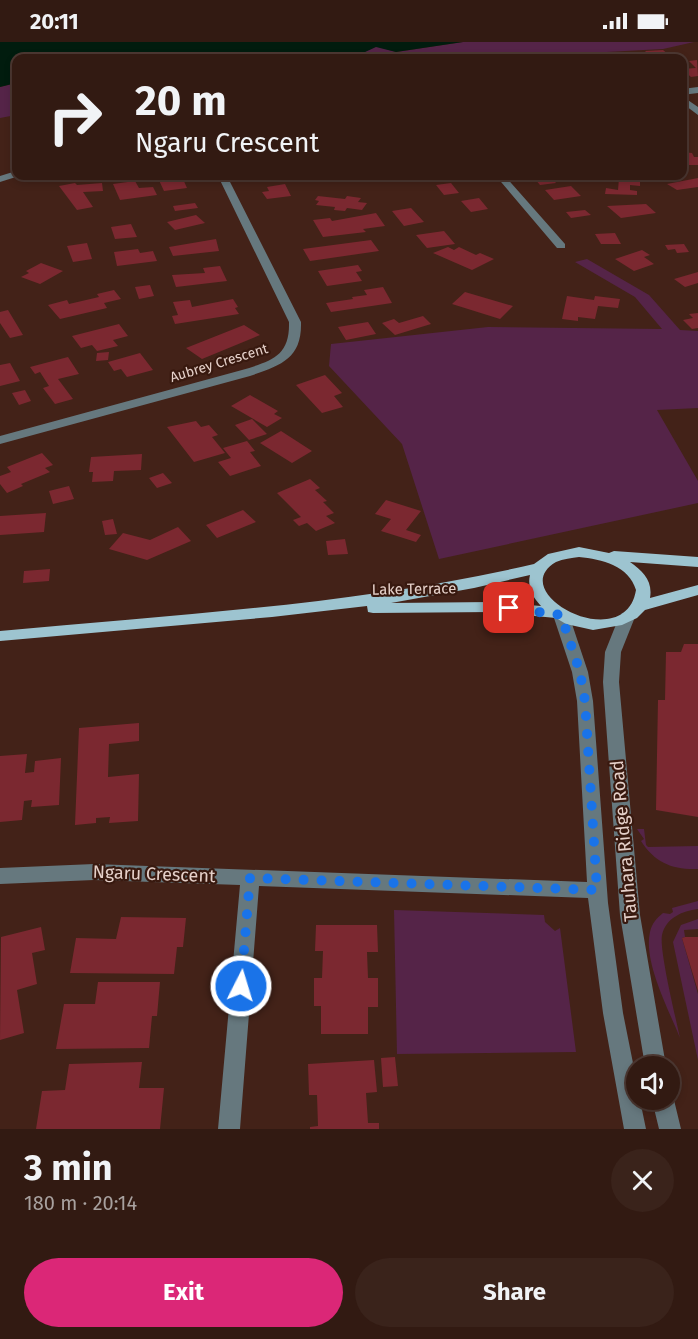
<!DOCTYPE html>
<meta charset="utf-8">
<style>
body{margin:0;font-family:"Fira Sans",sans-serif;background:#3a231b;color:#f1f3f6;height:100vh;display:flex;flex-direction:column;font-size:22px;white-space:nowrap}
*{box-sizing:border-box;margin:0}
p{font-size:20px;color:#a8a19f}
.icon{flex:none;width:33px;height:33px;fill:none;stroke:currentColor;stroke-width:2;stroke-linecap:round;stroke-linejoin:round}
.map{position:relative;height:1087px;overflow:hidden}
.side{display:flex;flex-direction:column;background:#321a12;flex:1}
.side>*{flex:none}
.hud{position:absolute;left:12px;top:12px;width:675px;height:126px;border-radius:12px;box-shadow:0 3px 9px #0003,0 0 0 2px #4d3832;background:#321a12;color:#f1f3f6;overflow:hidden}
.buttons{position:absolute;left:626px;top:1014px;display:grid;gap:12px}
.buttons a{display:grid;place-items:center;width:54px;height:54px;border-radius:50%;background:#321a12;box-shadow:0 3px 9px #0003,0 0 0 2px #4d3832;font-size:30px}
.pin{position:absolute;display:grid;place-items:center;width:51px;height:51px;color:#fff;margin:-26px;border-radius:12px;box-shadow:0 3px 9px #0006}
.me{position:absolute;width:66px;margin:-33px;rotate:5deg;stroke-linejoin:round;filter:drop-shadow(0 0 4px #0008)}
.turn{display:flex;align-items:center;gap:21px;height:126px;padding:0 24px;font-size:27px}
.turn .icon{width:78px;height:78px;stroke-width:2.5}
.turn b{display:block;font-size:42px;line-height:51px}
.round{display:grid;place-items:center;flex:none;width:63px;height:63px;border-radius:32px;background:#3a231b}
.head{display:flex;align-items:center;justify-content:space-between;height:102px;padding:0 24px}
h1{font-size:36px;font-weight:700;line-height:45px}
.action{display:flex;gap:12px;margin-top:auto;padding:12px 24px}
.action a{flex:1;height:69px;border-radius:36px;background:#db2777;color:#fff;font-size:24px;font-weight:700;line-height:69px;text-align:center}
.action a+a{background:#3a231b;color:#f1f3f6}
.status{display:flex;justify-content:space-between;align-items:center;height:42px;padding:0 30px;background:#321a12;direction:ltr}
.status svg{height:16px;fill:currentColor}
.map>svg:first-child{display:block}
.green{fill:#552448}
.water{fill:#011c0e}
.building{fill:#7b2830}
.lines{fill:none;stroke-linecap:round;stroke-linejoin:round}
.minor{fill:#66787e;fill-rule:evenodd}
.major{fill:#9dc4d0;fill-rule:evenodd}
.route{stroke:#1a73e8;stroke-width:10;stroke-dasharray:0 18}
.labels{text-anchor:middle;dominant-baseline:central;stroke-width:4.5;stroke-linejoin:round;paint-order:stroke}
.far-street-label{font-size:14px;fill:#e5d0c9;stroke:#38190f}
.street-label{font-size:15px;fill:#e5d0c9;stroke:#38190f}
.near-street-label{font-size:18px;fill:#e5d0c9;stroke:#38190f}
</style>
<div class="status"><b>20:11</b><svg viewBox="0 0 49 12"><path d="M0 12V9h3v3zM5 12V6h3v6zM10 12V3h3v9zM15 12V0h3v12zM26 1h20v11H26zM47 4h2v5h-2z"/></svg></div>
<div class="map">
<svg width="698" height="1087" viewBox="0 0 698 1087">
<rect width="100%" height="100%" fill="#432218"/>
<!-- green -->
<path class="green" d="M463,0H694L663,7L496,16H352L376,4L396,10Z
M16,41V73L0,76V45Z
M587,217L649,253L680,288L698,289V366L657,368L698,439V461L439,517L402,402L329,324L331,302L488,285L662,287L635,255L575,220Z
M637,787H644L646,803L648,805L698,804V827C673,828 655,821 641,799L644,797Z
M698,859V867C682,869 666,876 662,893C659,908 676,977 680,996C669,968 643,920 650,890C652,881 657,876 663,871L670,872L673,870L672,866Z
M394,868L544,873L545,880L555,889L560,886L576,1010L397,1012Z
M698,877V887L684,888L685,895L682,896L698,952V1018L673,900L681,883Z"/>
<!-- water -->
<path class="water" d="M0,0H463L396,10L376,5L352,16H16V41L0,45Z"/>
<!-- building -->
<path class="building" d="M663,8L669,13L651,15L645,9Z
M697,18L698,34L691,35L682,27L696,26L689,19Z
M682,110L692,111L694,115H698V123H682Z
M157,134H186L188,137H183L187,146L164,149Z
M550,134L556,141L540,143L534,136Z
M619,136L640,138V144L630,143V148L637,149V153L605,152L606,146L618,148Z
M698,136V145L677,148L667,142Z
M135,139L139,146L153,145L157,153L120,158L113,142Z
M75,141L77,143L102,141L103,149L83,150L93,165L77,168L59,144Z
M451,141L459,151L444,153L436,143Z
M285,142L291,154L267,157L262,150L269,149L267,145Z
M571,144L581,154L554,158L545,148Z
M318,154L345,157L347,154L361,156L358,160L367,161L362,168L347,166L345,169L334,168L335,165L316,163L319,159L315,158Z
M479,156L488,167L471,170L461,159Z
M195,161L198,166L175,169L173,164Z
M646,162L656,171L621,176L607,164Z
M411,166L424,180L404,184L392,169Z
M585,168L591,173L571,176L566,170Z
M376,171L385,184L363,187L366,190L323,195L313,178L330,176L332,179Z
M196,173L205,181L175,188L167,180Z
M131,182L137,195L115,197L111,185Z
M444,189L455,202L427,206L416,193Z
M615,191L621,202H601L595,192Z
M216,197L219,209L173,214L169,205Z
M371,198L379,209L310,219L303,207Z
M87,201L92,217L73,220L67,204Z
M684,202L689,210L677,211L675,207L668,208L665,203Z
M448,205L454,208L459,205L476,213L480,211L494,217L472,228L433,211Z
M138,207L140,211L153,209L157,219L117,224L114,210Z
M642,208L650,213L644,215L654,222L634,229L615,217Z
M41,221L63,229L40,242L21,235L29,231L26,229Z
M358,223L362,229L356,230L362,239L327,244L318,229Z
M220,224L227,239L176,245L172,233L205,231L203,226Z
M698,230V241L685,245L674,237Z
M150,243L154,254L139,257L135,245Z
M383,245L392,261L331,270L326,261L353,257L352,255L367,253L364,248Z
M114,248L121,257L104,261L107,266L60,277L48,263L67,258L69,262L99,255L97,252Z
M465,250L513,264L500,277L452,262Z
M567,254L594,258L595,254L620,257L618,266L598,264L595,277L578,275V279L562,277Z
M233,257L238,265L235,266L239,272L175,282L172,274L178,273L173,260L190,258L192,265Z
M8,268L23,293L10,296L0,281V270Z
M698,271V286L692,287L683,278L693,276L689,272Z
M423,274L431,282L395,293L382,281L394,277L399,281Z
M368,280L376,292L346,298L338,285Z
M119,282L128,294L113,298L118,304L97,309L92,303L81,306L72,294Z
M244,283L260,293L202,317L186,306Z
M109,310L108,318L96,319L97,311Z
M140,311L153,328L127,335L121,327L114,329L108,320Z
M68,315L79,332L58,337L73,357L55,362L43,346L49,344L40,330L35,332L30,325Z
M10,321L20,339L0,344V323Z
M325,333L342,351L334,354L343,365L322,371L296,343Z
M25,348L31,359L19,363L12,351Z
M250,353L278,369L274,372L282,376L267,385L231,364Z
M252,377L267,392L249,398L235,383Z
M196,379L201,385L209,383L218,393L212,395L225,411L194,420L167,385Z
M281,389L312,409L292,421L260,401Z
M247,399L255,409L250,410L261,424L230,434L218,420L231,416L223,406Z
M42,411L53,423L45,426L50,430L21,442L23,444L7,451L0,442V434L11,430L7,425Z
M142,412L141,428L114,429L113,439L92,440L93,430H89L91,415Z
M163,431L172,441L157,446L149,436Z
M310,437L320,446L315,448L327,459L323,460L334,471L326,474L335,481L316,489L307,481L299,484L293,478L301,475L277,451Z
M69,444L74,457L53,462L49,449Z
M386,458L421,469L406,488L421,493L416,500L381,489L391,477L375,472Z
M243,468L256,480L217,496L206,483Z
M46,471L44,490L0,493V474Z
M113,477L117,492L105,493L102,479Z
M178,485L191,499L147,518L109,507L123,491L150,498Z
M345,497L348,512L328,513L326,499Z
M50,527L49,539L23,541L24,529Z
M684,602H698V775L656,768L658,658H665L666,610H681Z
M139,681V699L109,702L108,735L139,732L138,779L109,781L110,775L96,776V781L75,783L79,686Z
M27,712L25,731L34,730L35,719L61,716L59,763L31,765L32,758L24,759L22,778L0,780V714Z
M121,875L186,876L183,905H177L174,932L70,931L76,896L116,897Z
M316,883H377L378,910H367L368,936H378V965H368V992H321V964H314V936H322L323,909H315Z
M41,885L45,908L32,911L37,942L17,948L24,991L0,998L1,895Z
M685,895H698V949L682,896Z
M98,940H160L157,974H152L149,1006L56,1007L64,962H95Z
M395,1015L398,1044L383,1045L381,1016Z
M374,1018L377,1050L366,1051L368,1081H379V1087H310V1085L318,1084L317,1053H309L308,1022Z
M142,1020L139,1046H164L160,1087H36L42,1049L65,1048L69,1022Z"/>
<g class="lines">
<!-- minor -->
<path class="minor" d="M698,45V51L682,53V47Z
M682,54L698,65V73L682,61Z
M16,129V134H19L0,140V134Z
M218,134H227L301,280C302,317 281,323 250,334L0,402V394L242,328C271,319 290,315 289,280Z
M496,134H505L565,202V206H557Z
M561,568L566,569L569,573L588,630L593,659L608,861L623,971L636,1036V1058H640L646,1087H624L603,971L588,856L259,844L240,1087H218L240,843L94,838L0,842V826L94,822L587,840L577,659L572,630L553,573L556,569Z
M627,570L632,571L635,575L621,610L619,640L640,873L666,1024H645L620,873L603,640L605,610L619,575L622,571Z
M669,1050L674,1058L681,1087H659L652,1058H669Z"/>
<!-- major -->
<path class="major" d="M579,505L609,511L614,509L698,515V525L630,520C643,529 653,539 650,556L698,543V553L645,568L637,576L622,583L593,588L566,582L556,576L493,570L373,571L368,570L367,564L272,575L0,599V589C179,572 358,563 534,522L548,512ZM579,515C602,517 629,524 636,548C625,615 503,551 556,520C563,517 572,516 579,515ZM530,533C527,545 533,556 541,564L493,560L391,561L474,546Z"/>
</g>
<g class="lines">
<!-- route -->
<path class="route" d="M241,944L250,836L597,848L585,659L580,630L561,573L509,566"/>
</g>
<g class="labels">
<!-- far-street labels -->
<g class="far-street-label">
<text transform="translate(219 321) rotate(-17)">Aubrey Crescent</text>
</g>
<!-- street labels -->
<g class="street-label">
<text transform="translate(414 547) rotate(-1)">Lake Terrace</text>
</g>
<!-- near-street labels -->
<g class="near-street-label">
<text transform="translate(624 799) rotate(-95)">Tauhara Ridge Road</text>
<text transform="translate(154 832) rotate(2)">Ngaru Crescent</text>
</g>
</g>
</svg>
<div class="buttons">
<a><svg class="icon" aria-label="sound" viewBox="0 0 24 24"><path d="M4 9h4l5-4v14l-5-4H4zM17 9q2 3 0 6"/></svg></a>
</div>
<div class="pin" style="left:509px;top:566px;background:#d93025"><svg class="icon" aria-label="arrive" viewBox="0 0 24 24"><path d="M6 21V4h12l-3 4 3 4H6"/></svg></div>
<svg class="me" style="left:241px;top:944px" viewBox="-20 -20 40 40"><circle r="17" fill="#1a73e8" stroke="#fff" stroke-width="3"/><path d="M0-11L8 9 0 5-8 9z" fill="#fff"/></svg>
<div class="hud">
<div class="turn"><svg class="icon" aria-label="right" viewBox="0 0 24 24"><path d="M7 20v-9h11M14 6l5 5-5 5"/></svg><div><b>20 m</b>Ngaru Crescent</div></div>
</div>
</div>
<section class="side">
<div class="head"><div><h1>3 min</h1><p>180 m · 20:14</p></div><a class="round"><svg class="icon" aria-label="close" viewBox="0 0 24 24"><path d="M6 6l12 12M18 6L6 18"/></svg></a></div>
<div class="action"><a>Exit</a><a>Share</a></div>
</section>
